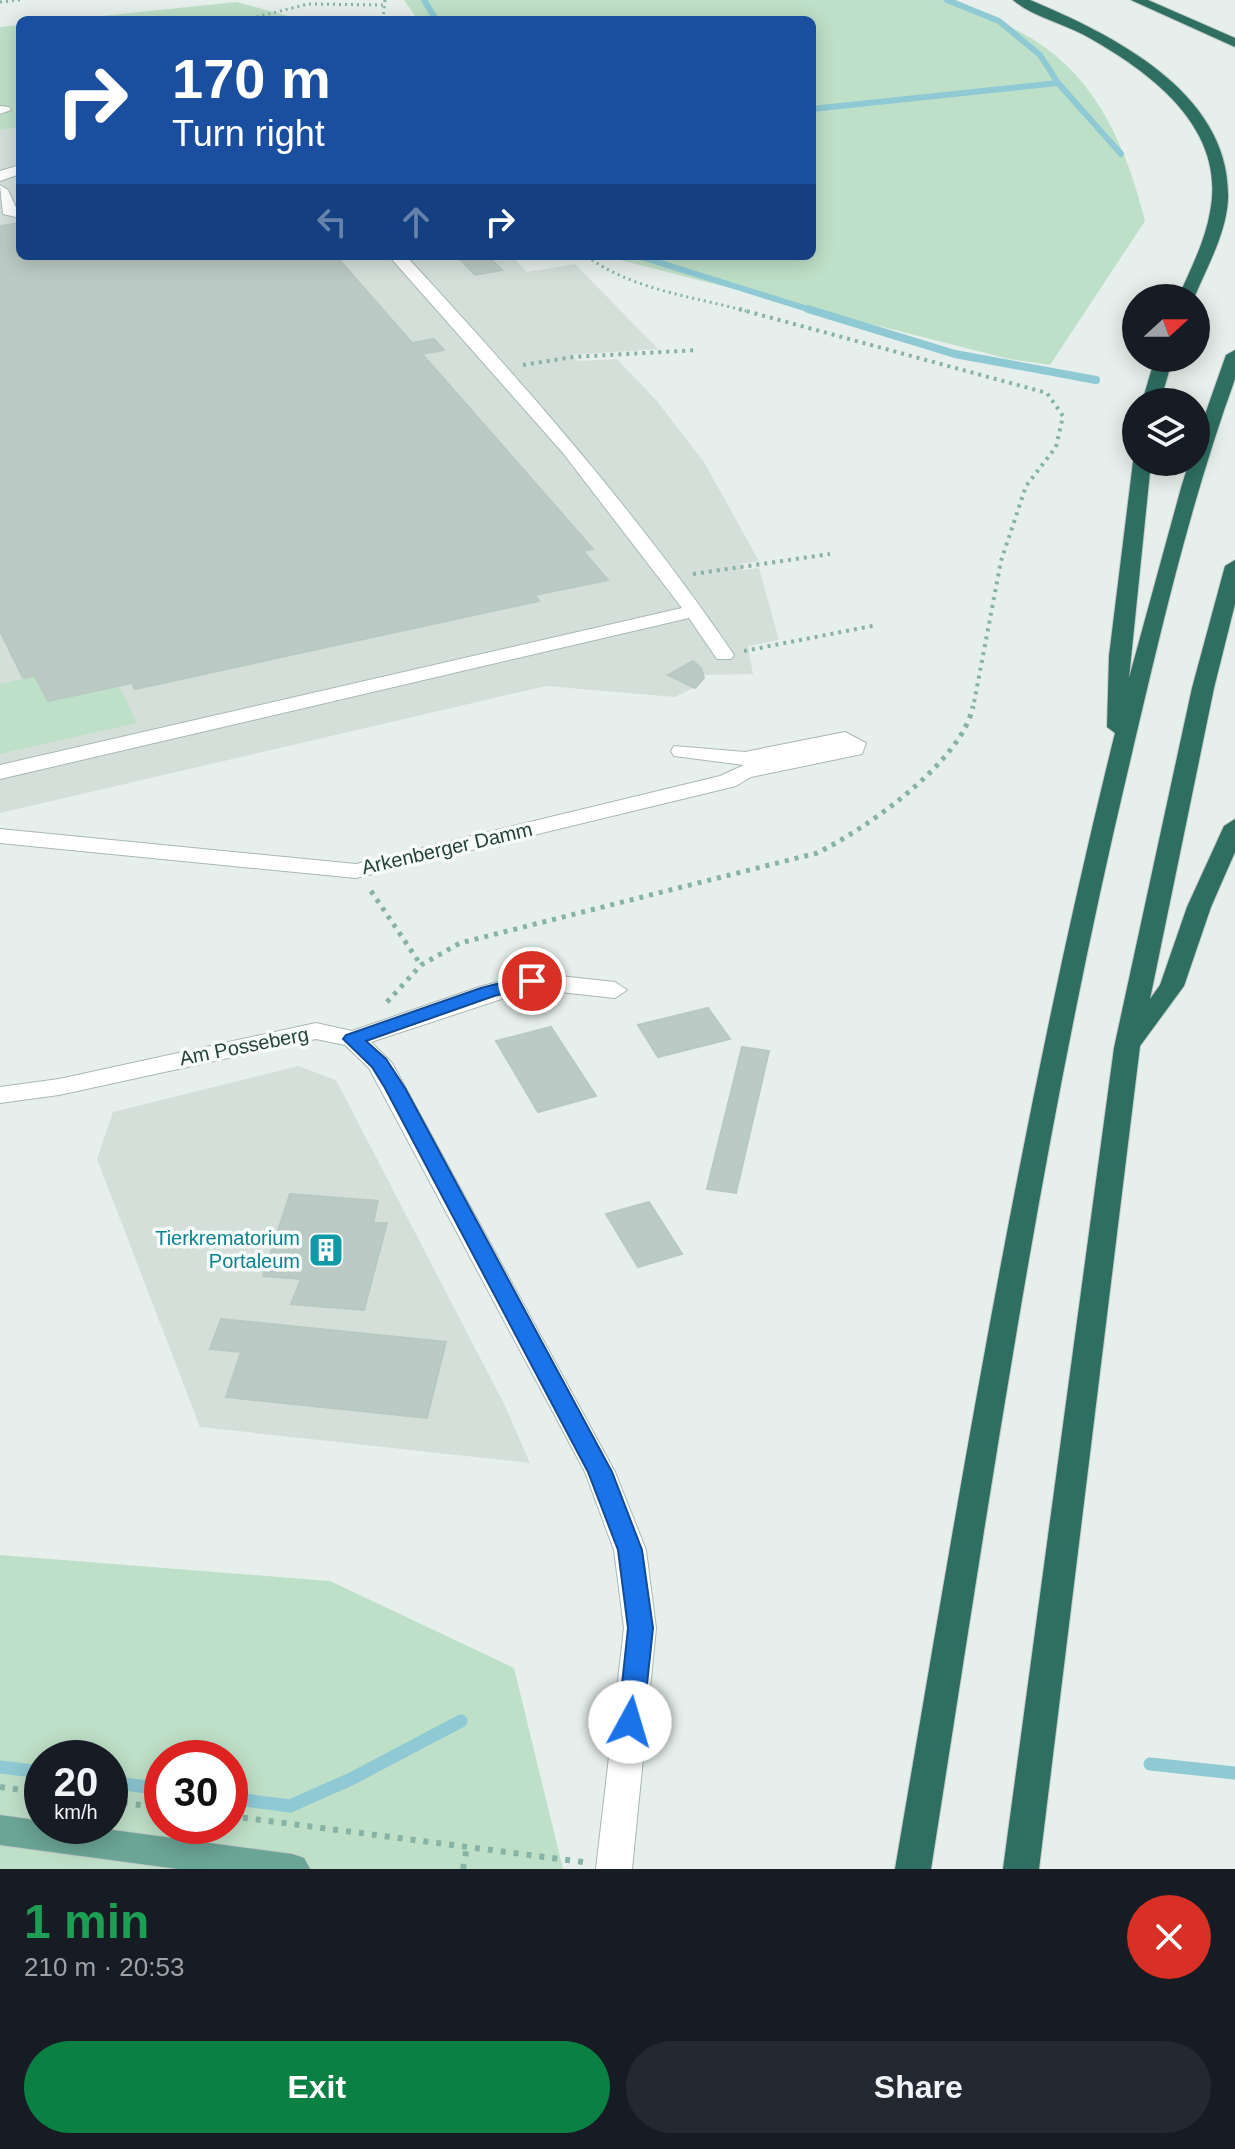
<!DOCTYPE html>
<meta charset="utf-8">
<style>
body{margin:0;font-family:Arial,sans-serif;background:#242831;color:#f1f3f6;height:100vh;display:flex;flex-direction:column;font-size:30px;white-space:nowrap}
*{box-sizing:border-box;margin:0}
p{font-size:26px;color:#9ea1a6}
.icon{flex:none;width:44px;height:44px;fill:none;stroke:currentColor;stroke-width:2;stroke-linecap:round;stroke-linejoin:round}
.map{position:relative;height:1869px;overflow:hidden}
.panel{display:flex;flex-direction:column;background:#171b24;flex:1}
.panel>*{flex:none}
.hud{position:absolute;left:16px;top:16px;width:800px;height:244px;border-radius:12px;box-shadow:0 4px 20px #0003;background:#1a4fa0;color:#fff;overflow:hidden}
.needle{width:52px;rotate:69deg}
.tools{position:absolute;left:1122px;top:284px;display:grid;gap:16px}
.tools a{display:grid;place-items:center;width:88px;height:88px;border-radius:50%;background:#171b24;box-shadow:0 4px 20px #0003;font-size:40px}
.speed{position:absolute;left:24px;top:1740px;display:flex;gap:16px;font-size:40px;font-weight:700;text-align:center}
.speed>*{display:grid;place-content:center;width:104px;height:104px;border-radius:50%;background:#171b24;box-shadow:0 4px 20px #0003;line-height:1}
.speed small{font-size:20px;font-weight:400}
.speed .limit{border:12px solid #d22;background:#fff;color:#111}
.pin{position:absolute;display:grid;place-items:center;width:68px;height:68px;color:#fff;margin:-34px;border:4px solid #fff;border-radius:50%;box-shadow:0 2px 8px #0007}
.me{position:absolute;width:88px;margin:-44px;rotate:6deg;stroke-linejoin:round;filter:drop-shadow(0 0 6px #0008)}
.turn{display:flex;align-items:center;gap:28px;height:168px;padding:0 24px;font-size:36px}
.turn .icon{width:104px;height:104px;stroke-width:2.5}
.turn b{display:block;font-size:56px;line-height:68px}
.lanes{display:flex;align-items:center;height:76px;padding:0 24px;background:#0003;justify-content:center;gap:40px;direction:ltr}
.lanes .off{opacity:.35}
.round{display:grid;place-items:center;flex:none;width:84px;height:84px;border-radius:42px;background:#242831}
.headline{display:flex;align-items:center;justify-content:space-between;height:136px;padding:0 24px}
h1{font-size:48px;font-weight:600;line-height:60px;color:#1e9e55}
.button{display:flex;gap:16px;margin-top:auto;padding:16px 24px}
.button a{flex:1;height:92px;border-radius:48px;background:#0b8043;color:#fff;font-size:32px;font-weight:600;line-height:92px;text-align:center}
.button a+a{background:#242831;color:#f1f3f6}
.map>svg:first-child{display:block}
.built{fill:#d4dfda}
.green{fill:#bfe0c8;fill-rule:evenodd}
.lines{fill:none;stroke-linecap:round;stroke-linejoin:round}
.stream-far2{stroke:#8ec9d4;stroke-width:6}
.stream-far1{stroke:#8ec9d4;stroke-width:8}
.stream{stroke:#8ec9d4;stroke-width:13}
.building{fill:#bbcac4;stroke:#b8c9c2;stroke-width:2}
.minor-casing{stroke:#a8b8b2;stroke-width:2}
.major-casing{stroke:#c2cac8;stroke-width:2}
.highway-casing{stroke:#c2cac8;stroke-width:2}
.path-far3{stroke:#86b3a5;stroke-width:3;stroke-dasharray:2 4;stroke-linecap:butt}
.path-far2{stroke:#86b3a5;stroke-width:4;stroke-dasharray:3 5;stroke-linecap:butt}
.path-far1{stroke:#86b3a5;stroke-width:5;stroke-dasharray:4 6;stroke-linecap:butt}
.path{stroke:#86b3a5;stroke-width:6;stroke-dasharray:5 8;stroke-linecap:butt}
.minor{fill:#fff;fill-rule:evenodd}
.major{fill:#6aa596;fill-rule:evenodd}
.highway{fill:#2f6f62;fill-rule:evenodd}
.route{fill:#1a73e8;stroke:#114b97;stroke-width:2}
.labels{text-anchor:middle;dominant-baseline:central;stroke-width:7;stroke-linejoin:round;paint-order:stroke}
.street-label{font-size:20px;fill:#24423a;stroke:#f7fbf9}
.culture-label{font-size:20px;fill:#0d838f;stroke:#f7fbf9;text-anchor:end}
</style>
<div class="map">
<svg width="1235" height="1869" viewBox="0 0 1235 1869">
<rect width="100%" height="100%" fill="#e6efeb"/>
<!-- built -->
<path class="built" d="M20,127V256H512L527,272L575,264L658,349L571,355L578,361L617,359L656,400L704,462L759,561L739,564L743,570L759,568L779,640L748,646L753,674L704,675L699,685L675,697L546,686L0,813V130Z
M298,1066L336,1080L504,1404L530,1463L200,1427L97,1159L113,1112Z"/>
<!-- green -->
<path class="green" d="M404,0H956C982,13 1009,25 1034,40C1098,79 1128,152 1145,221L1050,365L1009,359L620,260L615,256H812V20H418Z
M236,2L303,20H64Z
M20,25V127L0,130V27Z
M35,676L48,701L119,686L137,723L0,754V684Z
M0,1555L330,1581L514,1668L563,1869H0ZM42,1758H110V1826H42ZM162,1758H230V1826H162Z"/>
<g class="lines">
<!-- stream-far2 -->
<path class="stream-far2" d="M424,0L436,20
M947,0L999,21L1040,55L1058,83L1121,154
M812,109L1058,83
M638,256L814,311"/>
<!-- stream-far1 -->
<path class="stream-far1" d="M808,309L955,354L1096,380"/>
<!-- stream -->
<path class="stream" d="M1150,1764L1235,1773
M0,1767L42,1772
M110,1782L162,1789
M230,1798L290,1806L351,1779L461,1721"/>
</g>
<!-- building -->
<path class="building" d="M20,223V256H336L412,343L434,339L444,350L422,354L593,549L583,551L608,580L535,595L539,601L135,689L132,683L48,701L35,676L23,678L0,631V226Z
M457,256H488L502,270L475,275Z
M693,661L701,668L704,678L695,688L668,675Z
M708,1008L730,1039L658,1057L638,1025Z
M551,1027L596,1096L538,1112L496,1041Z
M742,1047L769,1051L736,1193L707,1189Z
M290,1194L378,1201L373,1223H387L364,1310L291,1304L301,1279L263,1276Z
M649,1202L682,1254L638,1267L606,1214Z
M221,1319L446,1342L427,1418L226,1397L241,1352L210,1349Z"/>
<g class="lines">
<defs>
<path id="minor" d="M0,106L9,107L11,110L0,114Z
M20,165V174L0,181V171Z
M0,185L8,190L19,214L16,217L3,214Z
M389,256H406C523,383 637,512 734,655L731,659H717L689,618L0,779V765L682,608L563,453Z
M845,732L866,743L862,754L751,777L736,786L356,878L0,843V829L356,864L720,776L744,765L674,756L671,751L674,746L745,752Z
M532,973L615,982L627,990L615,998L532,989L371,1042L392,1063L615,1472L646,1550L656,1628L632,1869H596L624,1628L614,1550L585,1472L369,1068L345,1045L316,1039L59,1095L0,1103V1087L59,1079L316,1023L352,1031L479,987Z"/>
<path id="major" d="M0,1815L42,1821V1826H83L292,1854L304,1858L310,1869H178L0,1845Z"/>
<path id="highway" d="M1013,0H1030C1113,35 1232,93 1228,200C1226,234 1207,267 1194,298H1178C1190,270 1205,242 1210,212C1227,127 1149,71 1084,35C1062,23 1031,16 1013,0Z
M1131,0H1148L1235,38V47Z
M1235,350V379C1189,506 1159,638 1128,770C1042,1132 989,1501 931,1869H895C960,1488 1022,1108 1115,733L1107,727L1109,656L1133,462L1136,458V462H1151L1129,678L1181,488L1189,462H1196V440L1226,355Z
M1155,358H1173L1160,402H1142Z
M1235,560V604L1214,688L1150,999L1160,985L1187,907L1224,826L1235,819V852L1211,907L1184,986L1140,1046L1039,1869H1003L1114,1048L1192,688L1225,566Z"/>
</defs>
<!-- minor casing -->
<use href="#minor" class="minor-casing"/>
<!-- major casing -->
<use href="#major" class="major-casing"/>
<!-- highway casing -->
<use href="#highway" class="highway-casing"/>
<!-- path-far3 -->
<path class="path-far3" d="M0,2L20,0
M245,20L308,4L385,5
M383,20L385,0
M587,256C629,289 695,297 746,311"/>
<!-- path-far2 -->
<path class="path-far2" d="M739,309L1047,393L1063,416L1056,447L1026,486L1001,561L973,708
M523,365L573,357L698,350
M693,574L830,554
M744,651L877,625"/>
<!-- path-far1 -->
<path class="path-far1" d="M371,891L421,965
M387,1002L421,965L460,943L817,853C866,829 962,762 973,706"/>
<!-- path -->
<path class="path" d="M0,1787L42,1793
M110,1801L162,1808
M230,1816L583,1862
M463,1869L467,1846"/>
<!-- minor -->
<use href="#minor" class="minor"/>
<!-- major -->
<use href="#major" class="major"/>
<!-- highway -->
<use href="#highway" class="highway"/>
</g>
<!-- route -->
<path class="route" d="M532,975L539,977V985L494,996L366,1041L386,1059L405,1088L612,1472L642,1550L653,1628L643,1722L639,1729L630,1732L621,1729L618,1722L628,1628L618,1550L588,1472L385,1088L372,1067L343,1039L346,1035L481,988Z"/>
<!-- icons -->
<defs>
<symbol id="building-square" viewBox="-11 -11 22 22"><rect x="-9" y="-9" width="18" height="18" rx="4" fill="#0f9aa8" stroke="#f7fbf9"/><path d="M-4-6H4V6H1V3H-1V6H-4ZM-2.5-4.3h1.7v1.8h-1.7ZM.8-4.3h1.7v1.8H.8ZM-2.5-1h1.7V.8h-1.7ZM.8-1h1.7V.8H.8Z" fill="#fff"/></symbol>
</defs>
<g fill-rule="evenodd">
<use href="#building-square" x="306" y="1230" width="40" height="40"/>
</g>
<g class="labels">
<!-- street labels -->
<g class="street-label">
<text transform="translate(447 848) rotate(-13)">Arkenberger Damm</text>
<text transform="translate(244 1046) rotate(-11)">Am Posseberg</text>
</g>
<!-- culture labels -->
<g class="culture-label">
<text x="300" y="1238">Tierkrematorium<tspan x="300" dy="23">Portaleum</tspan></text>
</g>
</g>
</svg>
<div class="tools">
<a><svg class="needle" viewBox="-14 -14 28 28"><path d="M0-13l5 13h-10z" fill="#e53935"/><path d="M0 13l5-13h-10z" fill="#9ea1a6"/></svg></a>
<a><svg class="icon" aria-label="layers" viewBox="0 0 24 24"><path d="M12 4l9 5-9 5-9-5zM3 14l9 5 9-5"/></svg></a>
</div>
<div class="speed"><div>20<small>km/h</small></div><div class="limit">30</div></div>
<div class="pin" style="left:532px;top:981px;background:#d93025"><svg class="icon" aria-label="arrive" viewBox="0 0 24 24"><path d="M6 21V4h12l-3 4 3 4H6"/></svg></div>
<svg class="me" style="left:630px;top:1722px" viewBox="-20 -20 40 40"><circle r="19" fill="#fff"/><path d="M0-13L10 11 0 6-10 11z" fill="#1a73e8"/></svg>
<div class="hud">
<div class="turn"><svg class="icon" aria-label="right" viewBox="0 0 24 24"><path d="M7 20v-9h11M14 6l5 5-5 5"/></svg><div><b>170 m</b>Turn right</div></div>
<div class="lanes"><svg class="icon off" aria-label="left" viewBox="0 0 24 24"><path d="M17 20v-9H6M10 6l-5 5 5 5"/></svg><svg class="icon off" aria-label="ahead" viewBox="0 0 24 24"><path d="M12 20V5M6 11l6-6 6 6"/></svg><svg class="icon" aria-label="right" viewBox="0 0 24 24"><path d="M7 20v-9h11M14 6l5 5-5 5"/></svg></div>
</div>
</div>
<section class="panel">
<div class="headline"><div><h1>1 min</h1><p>210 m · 20:53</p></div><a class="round" style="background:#d93025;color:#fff"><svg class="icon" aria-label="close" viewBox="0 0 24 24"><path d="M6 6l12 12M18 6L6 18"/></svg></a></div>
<div class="button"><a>Exit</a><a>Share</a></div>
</section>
